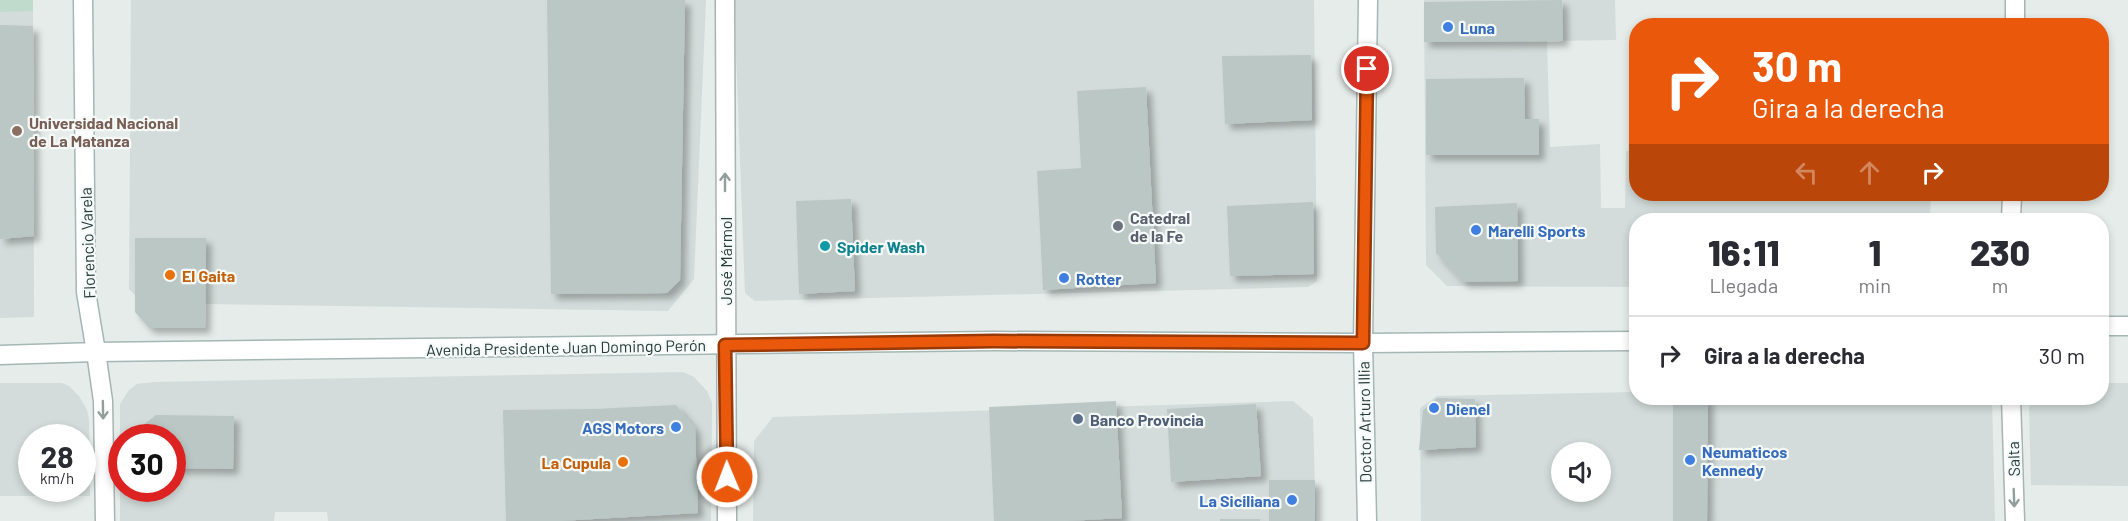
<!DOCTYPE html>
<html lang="es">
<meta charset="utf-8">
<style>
body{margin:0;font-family:Barlow,sans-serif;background:#f7f7f7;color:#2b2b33;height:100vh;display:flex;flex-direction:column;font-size:22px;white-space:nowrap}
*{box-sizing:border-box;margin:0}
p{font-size:20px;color:#7c7c81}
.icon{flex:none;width:33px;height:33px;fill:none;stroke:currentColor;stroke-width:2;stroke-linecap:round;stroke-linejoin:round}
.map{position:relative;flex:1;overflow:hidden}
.drawer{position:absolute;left:1629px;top:213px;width:480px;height:192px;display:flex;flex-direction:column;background:#fff;border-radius:24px;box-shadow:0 3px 9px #0003}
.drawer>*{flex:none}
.hud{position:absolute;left:1629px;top:18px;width:480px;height:183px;border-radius:24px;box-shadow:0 3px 9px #0003;background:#ea580c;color:#fff;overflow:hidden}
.fabs{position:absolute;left:1551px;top:442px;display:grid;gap:12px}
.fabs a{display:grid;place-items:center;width:60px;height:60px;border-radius:50%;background:#fff;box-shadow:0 3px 9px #0003;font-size:30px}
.speed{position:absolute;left:18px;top:424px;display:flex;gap:12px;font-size:30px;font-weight:700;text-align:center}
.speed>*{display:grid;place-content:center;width:78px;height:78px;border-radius:50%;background:#fff;box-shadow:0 3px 9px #0003;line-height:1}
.speed small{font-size:15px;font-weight:400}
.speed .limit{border:9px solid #d22;background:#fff;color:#111}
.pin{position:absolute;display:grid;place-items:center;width:51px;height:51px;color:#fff;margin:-26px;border:3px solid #fff;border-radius:50%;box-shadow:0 2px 6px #0007}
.me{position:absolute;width:66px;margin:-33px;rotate:359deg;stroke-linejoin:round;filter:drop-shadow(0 0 4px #0008)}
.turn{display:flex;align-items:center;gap:21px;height:126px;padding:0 24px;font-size:27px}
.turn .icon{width:78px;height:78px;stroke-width:2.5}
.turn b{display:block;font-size:42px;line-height:51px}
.lanes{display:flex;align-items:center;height:57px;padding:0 24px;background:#0003;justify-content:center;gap:30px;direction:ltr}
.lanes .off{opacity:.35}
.eta{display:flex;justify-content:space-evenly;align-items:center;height:102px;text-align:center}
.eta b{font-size:36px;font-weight:800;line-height:42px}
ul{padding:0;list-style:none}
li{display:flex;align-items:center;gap:18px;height:78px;padding:0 24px;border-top:2px solid #e1e1e2}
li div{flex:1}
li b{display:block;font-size:22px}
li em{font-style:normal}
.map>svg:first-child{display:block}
.built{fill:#d3dcda;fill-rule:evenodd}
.green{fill:#c0dbcc}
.building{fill:#bac7c4;filter:url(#shadow)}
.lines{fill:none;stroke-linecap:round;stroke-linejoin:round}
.street-casing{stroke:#a8b4b2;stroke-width:21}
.secondary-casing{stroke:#a4b7b4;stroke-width:21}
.street{stroke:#fff;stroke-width:18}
.secondary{stroke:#fff;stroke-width:18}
.oneway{stroke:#929e9c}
.route-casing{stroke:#983908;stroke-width:15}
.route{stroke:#ea580c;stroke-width:10}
.shop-dot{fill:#3f7fe0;stroke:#f5f9f8;stroke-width:2}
.education-dot{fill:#8d6e63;stroke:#f5f9f8;stroke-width:2}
.worship-dot{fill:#6b7280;stroke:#f5f9f8;stroke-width:2}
.culture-dot{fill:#0f9aa8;stroke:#f5f9f8;stroke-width:2}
.food-dot{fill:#e8710a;stroke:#f5f9f8;stroke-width:2}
.service-dot{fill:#5c6f8a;stroke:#f5f9f8;stroke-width:2}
.labels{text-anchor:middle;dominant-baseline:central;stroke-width:4.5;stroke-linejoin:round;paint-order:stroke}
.shop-label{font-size:16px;font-weight:bold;fill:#366cbe;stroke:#f5f9f8;text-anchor:start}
.education-label{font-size:16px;font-weight:bold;fill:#785e54;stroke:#f5f9f8;text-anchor:start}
.worship-label{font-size:16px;font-weight:bold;fill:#5b616d;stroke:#f5f9f8;text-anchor:start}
.street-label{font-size:16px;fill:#263c3a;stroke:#f5f9f8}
.culture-label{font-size:16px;font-weight:bold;fill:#0d838f;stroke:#f5f9f8;text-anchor:start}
.food-label{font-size:16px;font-weight:bold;fill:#c56008;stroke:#f5f9f8;text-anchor:start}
.service-label{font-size:16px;font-weight:bold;fill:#4e5e75;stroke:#f5f9f8;text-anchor:start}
</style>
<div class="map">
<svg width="2128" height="521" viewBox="0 0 2128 521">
<defs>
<filter id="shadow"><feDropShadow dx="5.5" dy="5.5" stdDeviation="3" flood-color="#0004"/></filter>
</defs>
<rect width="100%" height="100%" fill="#e5ecea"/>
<!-- built -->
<path class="built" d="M0,0H33L34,317L0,318Z
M131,0H706L694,279L668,311L142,303L129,289Z
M734,0H1314L1317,281L1308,287L755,301L745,293Z
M1424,0H1615L1616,40L1547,41L1550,147L1600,144L1601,208H1625L1626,151H1636V194H1931L1930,217L1988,220H1636V287L1447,286L1426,265Z
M683,372L694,377L707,391L712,403L711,521H328L327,512H275L274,521H120V404L129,390L137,384L154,382ZM122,438H172V489H122Z
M0,383H62L69,386L79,396L87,410L89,419L90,496H0ZM32,438H82V489H32Z
M2102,383H2128V486L2031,485L2029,409L2032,398H2102Z
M1636,392V398H1992L1995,521H1421L1420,408L1437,396ZM1562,453H1600V492H1562Z
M1293,401L1313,418L1316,521H753L754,441L773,417Z"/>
<!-- green -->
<path class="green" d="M0,0H33V11L0,12Z"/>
<!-- building -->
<path class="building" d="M547,0H685L680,280L667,293L551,294Z
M1562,0L1563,41L1424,42V2Z
M0,25L33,26L34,236L0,239Z
M1311,55L1312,120L1225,124L1222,56Z
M1524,78L1525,119H1539V155H1426V79Z
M1146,87L1156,283L1043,290L1037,171L1081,168L1077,91Z
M851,199L855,291L799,294L796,201Z
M1313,202L1314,274L1230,276L1227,206Z
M1517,203L1518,281L1463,282L1436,253L1435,207Z
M135,238H206L205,328H149L135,312Z
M1437,398L1475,399L1476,447L1419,450L1423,410Z
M1673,398H1708L1707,521H1673Z
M1116,401L1122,518L1067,521H994L989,407Z
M1256,404L1261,476L1171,482L1167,409Z
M676,405L695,428L698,513L559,521H506L503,410L594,409Z
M156,415L234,416L233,469L172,468V438H135V431Z
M1269,480H1315V521H1269Z
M1220,519H1260V521H1220Z"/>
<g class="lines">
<defs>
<path id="street" d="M725,0L727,521
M2015,26V0
M2011,220L2012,194
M96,352L103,401L105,521
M2011,398L2015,521"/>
<path id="secondary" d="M83,0L86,292L96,352
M2102,326H2128
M0,355L96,352L994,341L1363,343L1636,341
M1367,521L1363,343L1368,0"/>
</defs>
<!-- street casing -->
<use href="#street" class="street-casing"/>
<!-- secondary casing -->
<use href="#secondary" class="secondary-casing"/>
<!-- street -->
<use href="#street" class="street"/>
<!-- secondary -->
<use href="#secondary" class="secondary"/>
</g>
<!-- one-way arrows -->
<defs><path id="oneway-shaft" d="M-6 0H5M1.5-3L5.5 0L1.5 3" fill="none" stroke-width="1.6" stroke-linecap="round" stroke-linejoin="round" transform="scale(1.5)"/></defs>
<g class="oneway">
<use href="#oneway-shaft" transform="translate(725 182) rotate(-90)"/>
<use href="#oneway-shaft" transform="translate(103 410) rotate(89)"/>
<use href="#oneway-shaft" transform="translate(2014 498) rotate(88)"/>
</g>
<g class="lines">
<defs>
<path id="route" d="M727,477L725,345L994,341L1363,343L1367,69"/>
</defs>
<!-- route casing -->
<use href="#route" class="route-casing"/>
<!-- route -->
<use href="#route" class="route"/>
</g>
<!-- markers -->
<g class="shop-dot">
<circle cx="1448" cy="27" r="6"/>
<circle cx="1476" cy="230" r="6"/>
<circle cx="1064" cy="278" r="6"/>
<circle cx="1434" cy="408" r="6"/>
<circle cx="676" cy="427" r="6"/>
<circle cx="1690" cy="460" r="6"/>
<circle cx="1292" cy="500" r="6"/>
</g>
<circle class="education-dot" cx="17" cy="131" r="6"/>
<circle class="worship-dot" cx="1118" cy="226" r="6"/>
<circle class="culture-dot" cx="825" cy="246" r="6"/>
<g class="food-dot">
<circle cx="170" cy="275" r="6"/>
<circle cx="623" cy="462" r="6"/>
</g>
<circle class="service-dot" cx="1078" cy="419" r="6"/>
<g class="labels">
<!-- shop labels -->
<g class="shop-label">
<text x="1460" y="27">Luna</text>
<text x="1488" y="230">Marelli Sports</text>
<text x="1076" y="278">Rotter</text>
<text x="1446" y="408">Dienel</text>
<text x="664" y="427" text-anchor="end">AGS Motors</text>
<text x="1702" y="451">Neumaticos<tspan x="1702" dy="18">Kennedy</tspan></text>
<text x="1280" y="500" text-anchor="end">La Siciliana</text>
</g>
<!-- education labels -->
<g class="education-label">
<text x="29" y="122">Universidad Nacional<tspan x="29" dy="18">de La Matanza</tspan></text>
</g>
<!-- worship labels -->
<g class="worship-label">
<text x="1130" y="217">Catedral<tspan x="1130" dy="18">de la Fe</tspan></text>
</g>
<!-- street labels -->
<g class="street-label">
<text transform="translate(87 243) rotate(-92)">Florencio Varela</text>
<text transform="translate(725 261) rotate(-90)">José Mármol</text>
<text transform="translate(566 347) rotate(-1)">Avenida Presidente Juan Domingo Perón</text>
<text transform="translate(1364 422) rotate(-91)">Doctor Arturo Illia</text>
<text transform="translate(2013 459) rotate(-92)">Salta</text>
</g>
<!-- culture labels -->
<g class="culture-label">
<text x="837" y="246">Spider Wash</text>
</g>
<!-- food labels -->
<g class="food-label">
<text x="182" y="275">El Gaita</text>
<text x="611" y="462" text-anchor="end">La Cupula</text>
</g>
<!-- service labels -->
<g class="service-label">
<text x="1090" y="419">Banco Provincia</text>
</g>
</g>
</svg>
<div class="fabs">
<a><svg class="icon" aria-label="sound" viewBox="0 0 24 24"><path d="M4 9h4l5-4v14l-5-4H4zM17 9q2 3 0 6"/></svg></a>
</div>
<div class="speed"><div>28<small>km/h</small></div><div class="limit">30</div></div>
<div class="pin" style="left:1367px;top:69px;background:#d93025"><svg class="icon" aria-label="arrive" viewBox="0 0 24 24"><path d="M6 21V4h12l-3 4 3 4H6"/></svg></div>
<svg class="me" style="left:727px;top:477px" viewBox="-20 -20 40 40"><circle r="17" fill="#ea580c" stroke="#fff" stroke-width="3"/><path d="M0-11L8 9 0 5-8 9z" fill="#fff"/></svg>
<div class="hud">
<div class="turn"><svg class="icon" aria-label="right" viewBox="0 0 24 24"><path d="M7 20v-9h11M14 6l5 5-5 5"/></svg><div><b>30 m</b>Gira a la derecha</div></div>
<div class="lanes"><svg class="icon off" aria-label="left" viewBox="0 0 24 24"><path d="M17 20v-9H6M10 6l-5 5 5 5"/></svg><svg class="icon off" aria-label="ahead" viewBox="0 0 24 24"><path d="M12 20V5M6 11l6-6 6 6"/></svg><svg class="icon" aria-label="right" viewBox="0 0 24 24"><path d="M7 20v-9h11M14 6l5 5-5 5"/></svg></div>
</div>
<section class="drawer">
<div class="eta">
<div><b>16:11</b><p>Llegada</p></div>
<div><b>1</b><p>min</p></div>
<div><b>230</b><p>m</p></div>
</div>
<ul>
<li><svg class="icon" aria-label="right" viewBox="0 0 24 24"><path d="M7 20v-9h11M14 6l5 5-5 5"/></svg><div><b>Gira a la derecha</b></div><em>30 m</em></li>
</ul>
</section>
</div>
